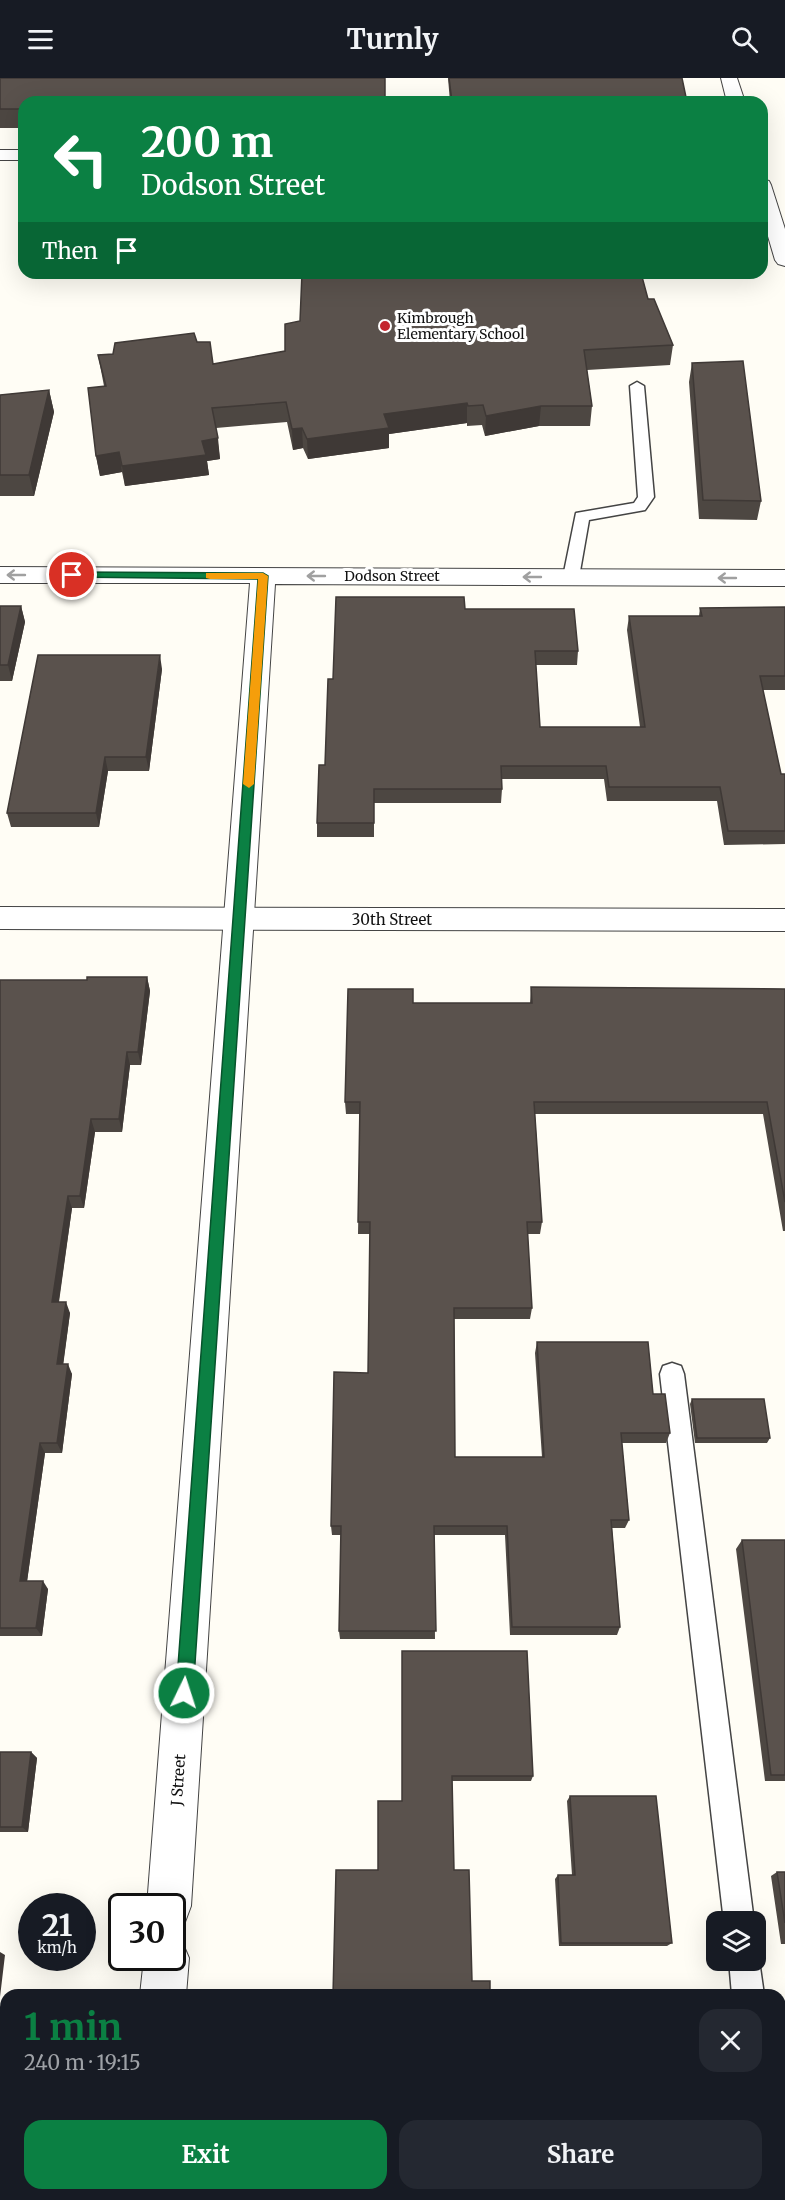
<!DOCTYPE html>
<meta charset="utf-8">
<style>
body{margin:0;font-family:Merriweather,serif;background:#242831;color:#f1f3f6;height:100vh;display:flex;flex-direction:column;font-size:22px;white-space:nowrap}
*{box-sizing:border-box;margin:0}
p{font-size:20px;color:#9ea1a6}
.icon{flex:none;width:33px;height:33px;fill:none;stroke:currentColor;stroke-width:2;stroke-linecap:round;stroke-linejoin:round}
.map{position:relative;flex:1;overflow:hidden}
.panel{position:absolute;left:0px;top:1911px;width:786px;height:212px;display:flex;flex-direction:column;background:#171b24;border-radius:18px 18px 0 0;box-shadow:0 6px 24px #0002}
.panel>*{flex:none}
.guide{position:absolute;left:18px;top:18px;width:750px;height:183px;border-radius:18px;box-shadow:0 6px 24px #0002;background:#0b8043;color:#fff;overflow:hidden}
.buttons{position:absolute;left:706px;top:1833px;display:grid;gap:12px}
.buttons a{display:grid;place-items:center;width:60px;height:60px;border-radius:12px;background:#171b24;box-shadow:0 6px 24px #0002;font-size:30px}
.speed{position:absolute;left:18px;top:1815px;display:flex;gap:12px;font-size:30px;font-weight:700;text-align:center}
.speed>*{display:grid;place-content:center;width:78px;height:78px;border-radius:50%;background:#171b24;box-shadow:0 6px 24px #0002;line-height:1}
.speed small{font-size:15px;font-weight:400}
.speed .limit{border:3px solid #111;border-radius:9px;background:#fff;color:#111}
.pin{position:absolute;display:grid;place-items:center;width:51px;height:51px;color:#fff;margin:-26px;border:3px solid #fff;border-radius:50%;box-shadow:0 2px 6px #0007}
.me{position:absolute;width:66px;margin:-33px;rotate:4deg;stroke-linejoin:round;filter:drop-shadow(0 0 4px #0008)}
.turn{display:flex;align-items:center;gap:21px;height:126px;padding:0 24px;font-size:27px}
.turn .icon{width:78px;height:78px;stroke-width:2.5}
.turn b{display:block;font-size:42px;line-height:51px}
.then{display:flex;align-items:center;height:57px;padding:0 24px;background:#0003;gap:12px;font-size:22px}
.round{display:grid;place-items:center;flex:none;width:63px;height:63px;border-radius:18px;background:#242831}
.overview{display:flex;align-items:center;justify-content:space-between;height:102px;padding:0 24px}
h1{font-size:36px;font-weight:700;line-height:45px;color:#0b8043}
.button{display:flex;gap:12px;margin-top:auto;padding:12px 24px}
.button a{flex:1;height:69px;border-radius:18px;background:#0b8043;color:#fff;font-size:24px;font-weight:700;line-height:69px;text-align:center}
.button a+a{background:#242831;color:#f1f3f6}
header{display:flex;justify-content:space-between;align-items:center;height:78px;padding:0 24px;background:#171b24;font-size:27px;font-weight:700}
.map>svg:first-child{display:block}
.lines{fill:none;stroke-linecap:round;stroke-linejoin:round}
.service-casing{stroke:#444;stroke-width:3}
.minor-casing{stroke:#444;stroke-width:2}
.tertiary-casing{stroke:#444;stroke-width:2}
.service{fill:#fff;fill-rule:evenodd}
.minor{fill:#fff;fill-rule:evenodd}
.tertiary{fill:#fff;fill-rule:evenodd}
.wall{fill:#4d4742}
.shaded-wall{fill:#3f3936}
.building{fill:#5a524d;stroke:#3f3936;stroke-width:1.5}
.oneway{stroke:#a0a0a0}
.route{fill:#0b8043;stroke:#07532c;stroke-width:1.5}
.slow{fill:#f59e0b}
.poi-dot{fill:#c4262e;stroke:#fff;stroke-width:2}
.labels{text-anchor:middle;dominant-baseline:central;stroke-width:6;stroke-linejoin:round;paint-order:stroke}
.far-poi-label{font-size:14px;fill:#111;stroke:#fff;text-anchor:start}
.far-street-label{font-size:14px;fill:#111;stroke:#fff}
.street-label{font-size:15px;fill:#111;stroke:#fff}
</style>
<header><svg class="icon" aria-label="menu" viewBox="0 0 24 24"><path d="M4 6h16M4 12h16M4 18h16"/></svg>Turnly<svg class="icon" aria-label="search" viewBox="0 0 24 24"><circle cx="10" cy="10" r="6"/><path d="M15 15l6 6"/></svg></header>
<div class="map">
<svg width="785" height="2122" viewBox="0 0 785 2122">
<rect width="100%" height="100%" fill="#fffdf5"/>
<g class="lines">
<defs>
<path id="service" d="M637,304L644,308L654,419L645,432L589,442L579,499L577,503H565L563,499L576,435L634,425L638,419L630,308Z
M672,1285L681,1288L684,1296L754,1844H724L660,1296L663,1288Z
M756,1874L759,1882L764,1917H732L729,1882H756Z
M780,2102L785,2105V2122H756V2116H780Z"/>
<path id="minor" d="M0,72H24V82H0Z
M0,489L785,492V508L275,506L191,1828L185,1844L172,1849V1828H147L250,505H0Z
M172,1860L182,1864L189,1880L186,1917H140L144,1880H172Z
M125,2116H173L174,2122H124Z"/>
<path id="tertiary" d="M721,0H737L745,24H727Z
M762,101L769,103L771,107L785,151V188L778,186L775,182L762,138Z
M0,829L785,831V853L0,851Z"/>
</defs>
<!-- service casing -->
<use href="#service" class="service-casing"/>
<!-- minor casing -->
<use href="#minor" class="minor-casing"/>
<!-- tertiary casing -->
<use href="#tertiary" class="tertiary-casing"/>
<!-- service -->
<use href="#service" class="service"/>
<!-- minor -->
<use href="#minor" class="minor"/>
<!-- tertiary -->
<use href="#tertiary" class="tertiary"/>
</g>
<!-- wall -->
<path class="wall" d="M0,0L24,24V50H0Z
M448,0H682L687,24H450Z
M648,221L673,267L670,287L587,292L592,328L590,348H539L485,358L482,347L467,348V345L389,356V370L308,381L303,370L293,372L287,344L216,350L220,381L207,383L209,397L125,408L122,394L100,398L96,378L104,308L98,277L113,276L197,264L213,286L285,273L300,243Z
M692,285L761,423L757,442L699,441L689,304Z
M49,312L54,334L34,418H0V317Z
M0,528H21L25,544L12,603H0Z
M785,529V612H763L781,696H785V766L724,767L717,723H607L604,701H502V711L501,725H374V759H317V745L325,687L333,601L465,531L578,573L577,587H536L540,649H640L627,552L629,538H699L700,530Z
M162,591L149,693H108L99,749H11L7,735Z
M147,899L150,913L141,987H130L122,1054H95L84,1130H72L59,1224L70,1235L63,1286L72,1296L62,1375H45L27,1503L48,1511L42,1558H0V902H87Z
M531,909L785,911V1153H783L763,1036H535L542,1144L540,1156H527L532,1230L530,1241H454L455,1379H542L535,1275L537,1264L653,1316L670,1355L666,1365H622L629,1442L625,1450H612L620,1549L617,1557H510L505,1457H434L435,1561H340L339,1553L341,1457H332L331,1448L368,1295L370,1156H358L360,1036H346L345,1024L530,925Z
M692,1321L770,1360L767,1365H695L690,1326Z
M742,1462H785V1703H765L736,1471Z
M402,1573L533,1698L531,1703H452L454,1792L472,1903L333,1917L402,1723Z
M0,1674H31L37,1680L28,1754H0Z
M570,1718L672,1865L667,1868H559L555,1801L558,1797H572L567,1723Z
M777,1794H785V1866H781L771,1798Z"/>
<!-- shaded-wall -->
<path class="shaded-wall" d="M49,312L54,334L34,418L29,397Z
M467,325V345L389,356V370L308,381L307,361L384,336Z
M541,328L539,348L485,358L486,338Z
M302,350L303,370L293,372L292,351Z
M218,360L220,381L207,383L209,397L125,408L122,388L202,363Z
M119,374L122,394L100,398L96,378Z
M21,528L25,544L12,603L8,587Z
M160,577L162,591L149,693L146,679Z
M105,679L108,693L99,749L96,735Z
M147,899L150,913L141,987L138,974Z
M127,974L130,987L122,1054L119,1041Z
M91,1041L95,1054L84,1130L80,1118Z
M68,1118L72,1130L57,1235L52,1224Z
M66,1224L70,1235L62,1296L57,1286Z
M68,1286L72,1296L62,1375L57,1365Z
M40,1365L45,1375L26,1511L20,1503Z
M43,1503L48,1511L42,1558L36,1550Z
M31,1674L37,1680L28,1754L22,1749Z
M0,1874L5,1877L0,1919Z"/>
<!-- building -->
<path class="building" d="M0,0H385V24H24V31H0Z
M449,0H682L687,24H452Z
M302,195H641L648,221H654L673,267L584,272L592,328H541L486,338L483,327L468,328L467,325L384,336L389,350L307,361L302,350L292,351L286,324L212,330L218,360L202,363L206,377L122,388L119,374L96,378L88,310L106,308L98,277L113,276L115,265L194,255L197,264H210L213,286L285,273V246L300,243Z
M743,283L761,423L703,422L692,285Z
M49,312L29,397H0V317Z
M336,519H464L465,531H574L578,573H535L540,649H645L629,538H702L700,530L785,529V598H760L781,696H785V753H728L720,709H609L606,688H501L502,711H374V745H317L319,687H325L328,601H333Z
M0,528H21L8,587H0Z
M38,577H160L146,679H105L96,735H7Z
M87,899H147L138,974H127L119,1041H91L80,1118H68L52,1224H66L57,1286H68L57,1365H40L20,1503H43L36,1550H0V902H87Z
M531,909L785,911V1124L767,1024H534L542,1144H527L532,1230H454L455,1379H544L537,1264H648L653,1316H665L670,1355H621L629,1442H611L620,1549H512L507,1448H434L436,1553H339L341,1448H331L334,1294L368,1295L370,1144H358L360,1024H345L348,911H413V925H532Z
M692,1321H764L770,1360H697Z
M742,1462H785V1697H771Z
M402,1573H527L533,1698H452L454,1792H469L472,1903H490V1917H333L336,1792H378V1723H402Z
M0,1674H31L22,1749H0Z
M570,1718H656L672,1865H561L558,1797H575Z
M777,1794H785V1845Z
M338,2116H555V2122H338Z"/>
<!-- one-way arrows -->
<defs><path id="oneway-shaft" d="M-6 0H5M1.5-3L5.5 0L1.5 3" fill="none" stroke-width="1.6" stroke-linecap="round" stroke-linejoin="round" transform="scale(1.5)"/></defs>
<g class="oneway">
<use href="#oneway-shaft" transform="translate(16 497) rotate(-180)"/>
<use href="#oneway-shaft" transform="translate(316 498) rotate(-180)"/>
<use href="#oneway-shaft" transform="translate(532 499) rotate(-180)"/>
<use href="#oneway-shaft" transform="translate(727 500) rotate(-180)"/>
</g>
<!-- route -->
<path class="route" d="M72,494L263,495L268,498L193,1615L190,1621L184,1623L178,1621L176,1615L258,501L68,499L67,497Z"/>
<!-- slow -->
<path class="slow" d="M206,495H263L268,498L254,706L249,710L243,706L258,501H210L206,500Z"/>
<!-- markers -->
<circle class="poi-dot" cx="385" cy="248" r="6"/>
<g class="labels">
<!-- far-poi labels -->
<g class="far-poi-label">
<text x="397" y="240">Kimbrough<tspan x="397" dy="16">Elementary School</tspan></text>
</g>
<!-- far-street labels -->
<g class="far-street-label">
<text x="392" y="498">Dodson Street</text>
</g>
<!-- street labels -->
<g class="street-label">
<text x="392" y="841">30th Street</text>
<text transform="translate(178 1702) rotate(-86)">J Street</text>
</g>
</g>
</svg>
<div class="buttons">
<a><svg class="icon" aria-label="layers" viewBox="0 0 24 24"><path d="M12 4l9 5-9 5-9-5zM3 14l9 5 9-5"/></svg></a>
</div>
<div class="speed"><div>21<small>km/h</small></div><div class="limit">30</div></div>
<div class="pin" style="left:72px;top:497px;background:#d93025"><svg class="icon" aria-label="arrive" viewBox="0 0 24 24"><path d="M6 21V4h12l-3 4 3 4H6"/></svg></div>
<svg class="me" style="left:184px;top:1615px" viewBox="-20 -20 40 40"><circle r="17" fill="#0b8043" stroke="#fff" stroke-width="3"/><path d="M0-11L8 9 0 5-8 9z" fill="#fff"/></svg>
<div class="guide">
<div class="turn"><svg class="icon" aria-label="left" viewBox="0 0 24 24"><path d="M17 20v-9H6M10 6l-5 5 5 5"/></svg><div><b>200 m</b>Dodson Street</div></div>
<div class="then">Then<svg class="icon" aria-label="arrive" viewBox="0 0 24 24"><path d="M6 21V4h12l-3 4 3 4H6"/></svg></div>
</div>
<section class="panel">
<div class="overview"><div><h1>1 min</h1><p>240 m · 19:15</p></div><a class="round"><svg class="icon" aria-label="close" viewBox="0 0 24 24"><path d="M6 6l12 12M18 6L6 18"/></svg></a></div>
<div class="button"><a>Exit</a><a>Share</a></div>
</section>
</div>
